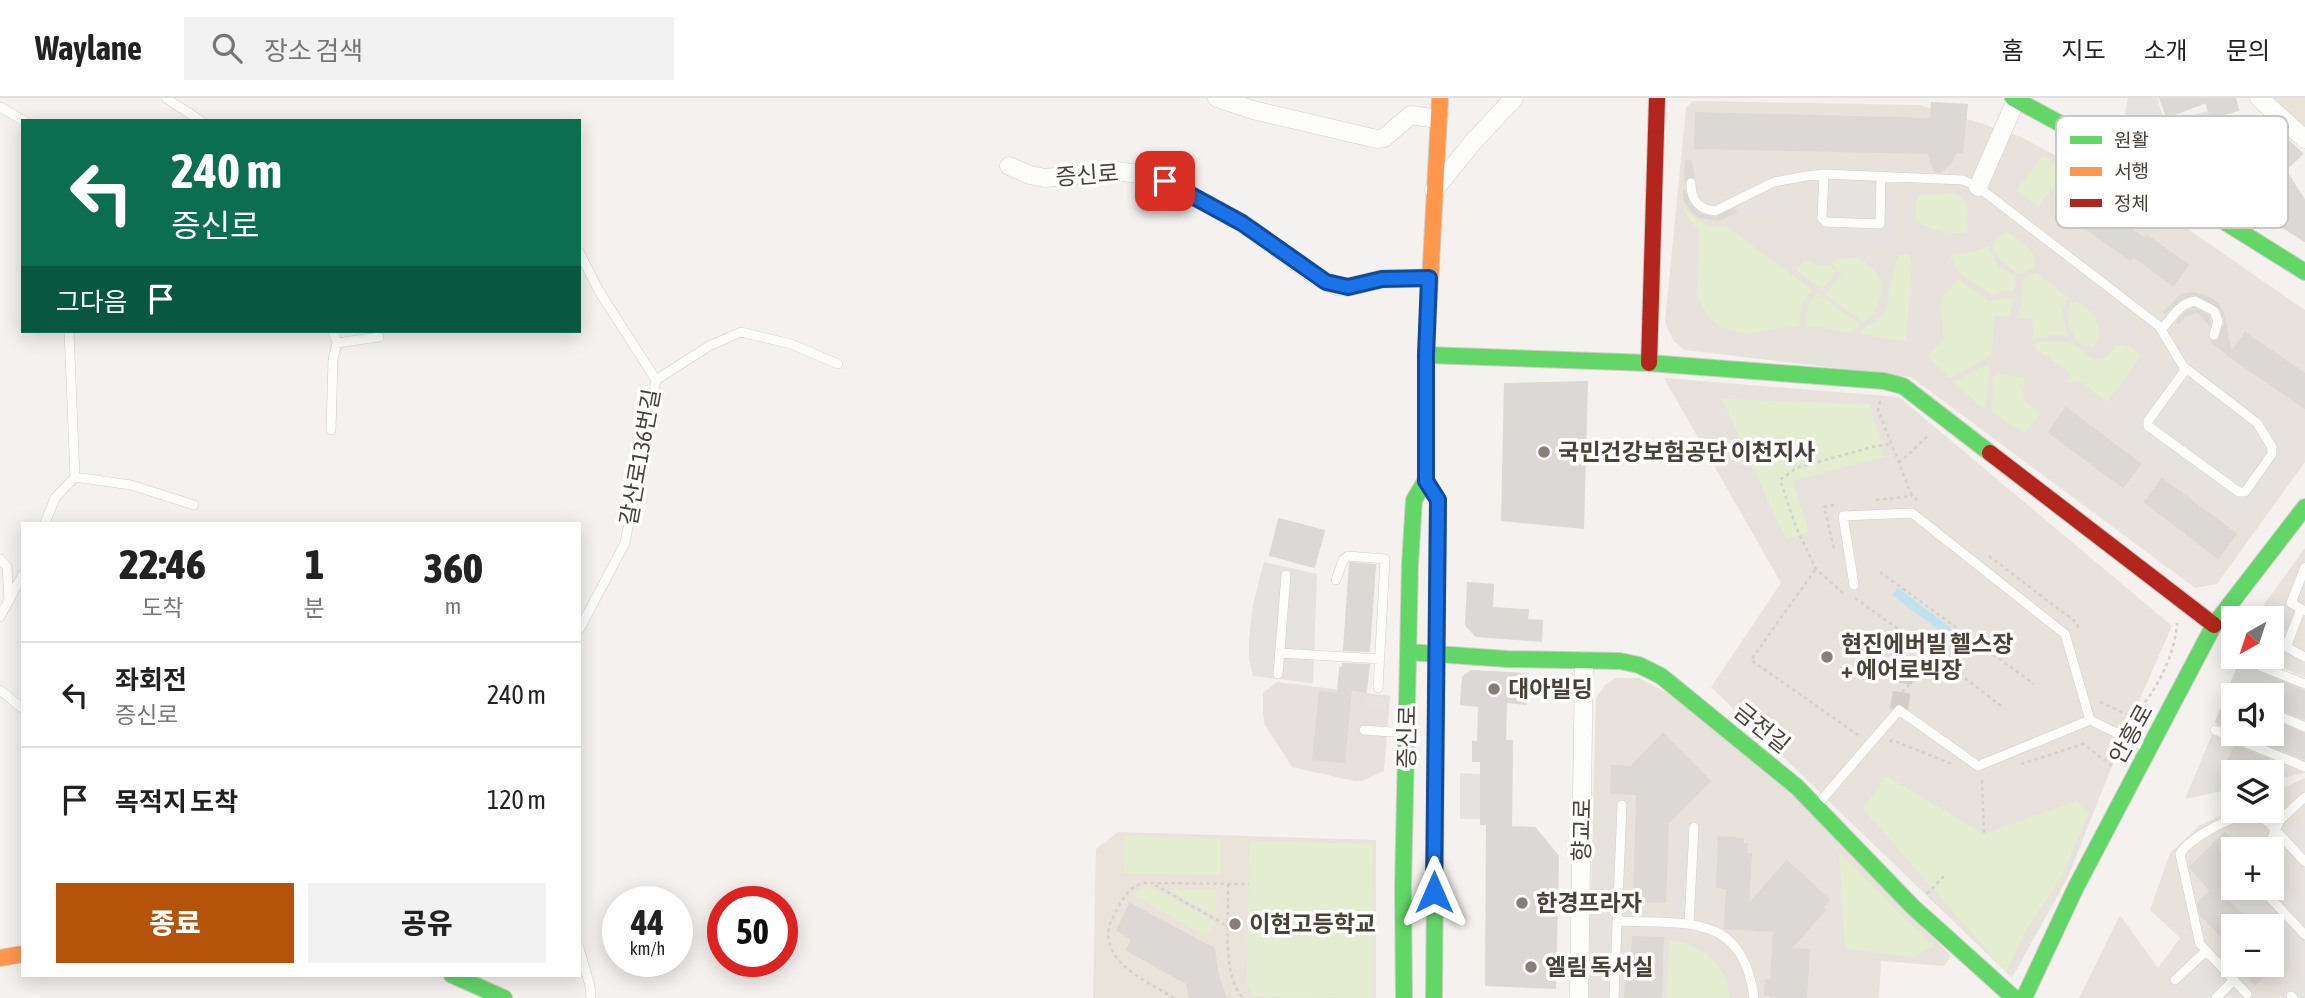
<!DOCTYPE html>
<html lang="ko">
<meta charset="utf-8">
<style>
body{margin:0;font-family:"Asap Condensed","Noto Sans KR",sans-serif;background:#f2f2f2;color:#222;height:100vh;display:flex;flex-direction:column;font-size:26px;white-space:nowrap}
*{box-sizing:border-box;margin:0}
p{font-size:23px;color:#767676}
.icon{flex:none;width:38px;height:38px;fill:none;stroke:currentColor;stroke-width:2;stroke-linecap:round;stroke-linejoin:round}
.map{position:relative;flex:1;overflow:hidden}
.side{position:absolute;left:21px;top:424px;width:560px;height:455px;display:flex;flex-direction:column;background:#fff;border-radius:0px;box-shadow:0 4px 18px #0003}
.side>*{flex:none}
.top-card{position:absolute;left:21px;top:21px;width:560px;height:214px;border-radius:0px;box-shadow:0 4px 18px #0003;background:#0b6e4f;color:#fff;overflow:hidden}
.needle{width:46px;rotate:219deg}
.controls{position:absolute;left:2221px;top:508px;display:grid;gap:14px}
.controls a{display:grid;place-items:center;width:63px;height:63px;border-radius:0px;background:#fff;box-shadow:0 4px 18px #0003;font-size:35px}
.speed{position:absolute;left:602px;top:788px;display:flex;gap:14px;font-size:35px;font-weight:700;text-align:center}
.speed>*{display:grid;place-content:center;width:91px;height:91px;border-radius:50%;background:#fff;box-shadow:0 4px 18px #0003;line-height:1}
.speed small{font-size:18px;font-weight:400}
.speed .limit{border:10px solid #d22;background:#fff;color:#111}
.pin{position:absolute;display:grid;place-items:center;width:60px;height:60px;color:#fff;margin:-30px;border-radius:14px;box-shadow:0 4px 10px #0006}
.me{position:absolute;width:77px;margin:-38px;rotate:0deg;stroke-linejoin:round;filter:drop-shadow(0 0 5px #0008)}
.turn{display:flex;align-items:center;gap:24px;height:147px;padding:0 35px;font-size:32px}
.turn .icon{width:91px;height:91px;stroke-width:2.5}
.turn b{display:block;font-size:49px;line-height:60px}
.then{display:flex;align-items:center;height:66px;padding:0 35px;background:#0003;gap:14px;font-size:26px}
.eta{display:flex;justify-content:space-evenly;align-items:center;height:119px;text-align:center}
.eta b{font-size:42px;font-weight:800;line-height:49px}
.action{display:flex;gap:14px;margin-top:auto;padding:14px 35px}
.action a{flex:1;height:80px;border-radius:0px;background:#b45309;color:#fff;font-size:28px;font-weight:800;line-height:80px;text-align:center}
.action a+a{background:#f2f2f2;color:#222}
ul{padding:0;list-style:none}
li{display:flex;align-items:center;gap:21px;height:105px;padding:0 35px;border-top:2px solid #e0e0e0}
li div{flex:1}
li b{display:block;font-size:26px}
li em{font-style:normal}
header{display:flex;align-items:center;gap:42px;box-sizing:border-box;height:98px;padding:0 35px;background:#fff;border-bottom:2px solid #e0e0e0}
header strong{font-size:33px}
nav{display:flex;gap:38px;margin-inline-start:auto;font-size:24px}
.search{width:490px;height:63px;background:#f2f2f2;display:flex;align-items:center;gap:18px;box-sizing:border-box;padding:0 24px;border-radius:0px;color:#767676;font-size:26px}
.map>svg:first-child{display:block}
.residential{fill:#e7e2dc;fill-rule:evenodd}
.industrial{fill:#e6e1de}
.education{fill:#eae3da}
.green{fill:#e4edcf}
.parking{fill:#e6e2df}
.water{fill:#c0e2f0}
.building{fill:#dcd8d5;stroke:#dcd8d4;stroke-width:2}
.lines{fill:none;stroke-linecap:round;stroke-linejoin:round}
.street-tunnel{stroke:#d2ceca;stroke-width:18;stroke-dasharray:18 9;stroke-linecap:butt}
.lane-casing{stroke:#d2cfcb;stroke-width:10}
.street-casing{stroke:#d2cfcb;stroke-width:19}
.fast-casing{stroke:#d2cdc5;stroke-width:18}
.slow-casing{stroke:#d2cdc5;stroke-width:18}
.jam-casing{stroke:#d2cdc5;stroke-width:18}
.path{stroke:#d3d1cc;stroke-width:2.5;stroke-dasharray:3.5 3.5;stroke-linecap:butt}
.lane{stroke:#fdfdfc;stroke-width:9}
.street{stroke:#fdfdfc;stroke-width:18}
.fast{stroke:#63d668;stroke-width:16}
.slow{stroke:#ff974d;stroke-width:16}
.jam{stroke:#b3261e;stroke-width:16}
.route-casing{stroke:#114b97;stroke-width:18}
.route{stroke:#1a73e8;stroke-width:12}
.poi-dot{fill:#867f78;stroke:#fff;stroke-width:2.5}
.labels{text-anchor:middle;dominant-baseline:central;stroke-width:7;stroke-linejoin:round;paint-order:stroke}
.street-label{font-size:23px;fill:#4a4239;stroke:#fff}
.poi-label{font-size:23px;font-weight:bold;fill:#4a4239;stroke:#fff;text-anchor:start}
.key{fill:#fff;stroke:#c9c6c4;stroke-width:2}
.key-label{font-size:19px;fill:#4a4239}
</style>
<header>
<strong>Waylane</strong>
<div class="search"><svg class="icon" aria-label="search" viewBox="0 0 24 24"><circle cx="10" cy="10" r="6"/><path d="M15 15l6 6"/></svg>장소 검색</div>
<nav><a>홈</a><a>지도</a><a>소개</a><a>문의</a></nav>
</header>
<div class="map">
<svg width="2305" height="900" viewBox="0 0 2305 900">
<rect width="100%" height="100%" fill="#f4f1ee"/>
<!-- residential -->
<path class="residential" d="M1693,3L1919,7L1977,24L2021,39L2176,123L2305,212V364L2217,486L2195,490L1911,279L1685,252L1673,242L1665,224L1686,10Z
M1664,280L1899,299L2172,528L2127,630L2068,779L2012,880L1711,589L1781,485Z
M2305,450V579L2254,558H2272V520H2260L2265,505Z
M2245,558L2305,583V675L2272,682V674H2233V691L2185,701ZM2233,597H2272V635H2233Z
M1616,580H1639L1693,609L1789,693L1951,858L1944,868L1881,863L1879,900H1588L1596,600L1605,587Z
M2305,680V900H2079L2120,817L2158,870L2180,840L2150,812L2170,755L2200,727L2233,712H2272V695ZM2233,751H2272V789H2233ZM2233,828H2272V866H2233Z"/>
<!-- industrial -->
<path class="industrial" d="M1277,584L1390,598L1384,673L1362,683H1354L1292,669L1265,627L1263,616V595Z"/>
<!-- education -->
<path class="education" d="M2272,0H2305V32Z
M1118,734L1376,742V900H1093L1096,751Z"/>
<!-- green -->
<path class="green" d="M2043,57L2066,74L2038,109L2016,92Z
M1953,95C1972,101 1966,116 1966,132L1963,135C1945,136 1932,132 1916,123V102L1919,97Z
M1684,109L1695,120L1708,127L1727,129L1812,192L1802,205L1799,229L1776,230L1747,237L1721,229L1709,220L1698,200L1699,134L1684,114Z
M2006,133C2018,142 2040,152 2034,170L2018,176L2000,162L1993,149L1996,141Z
M1988,148L1998,168L2015,178L2013,192L1991,196L1957,173L1950,157L1974,154Z
M1905,156L1909,157L1912,167L1906,244L1862,236L1861,233C1867,226 1874,226 1880,220C1891,209 1890,176 1899,158Z
M1858,159C1865,165 1875,170 1879,179C1887,194 1876,216 1863,224L1825,197L1841,176L1831,165L1840,161Z
M1805,162L1820,167H1829L1837,173L1822,192L1796,172Z
M2037,175L2069,200C2058,213 2064,224 2069,239L2056,237L2032,241L2034,221L2019,220L2024,180Z
M1958,181L1989,203L2013,200L2010,219L1995,218L1991,258L1950,280L1927,259L1944,240L1940,209L1942,200Z
M1817,195L1860,226L1850,235L1821,229H1806L1808,207Z
M2077,204C2091,211 2100,223 2100,239L2093,249L2079,245C2071,235 2064,218 2071,205Z
M2042,244C2051,244 2064,243 2072,246C2085,252 2091,268 2108,258L2116,247L2130,249L2139,255L2140,260L2107,304L2077,282L2070,286L2066,284L2070,278L2069,274L2031,247Z
M1990,265L1986,310L1981,309L1953,284Z
M1995,275L2025,280L2022,301L2040,315L2025,335L1991,314Z
M1722,301L1870,306L1884,359L1793,383L1809,434L1786,442Z
M1886,678L1984,736L2077,703L2088,717L2061,780L2029,827L2006,874L1863,711Z
M1124,738L1221,741V777L1123,775Z
M1249,743L1373,746L1372,900L1253,898L1247,885Z
M1839,755L1934,848L1914,859L1845,851Z
M1150,790L1157,792L1215,824L1206,838L1133,797L1141,791Z
M1169,792H1216L1217,819Z
M1669,842C1702,846 1726,865 1730,900H1667Z"/>
<!-- parking -->
<path class="parking" d="M2128,0H2157L2163,18L2133,37L2118,28L2125,16Z
M2208,13L2217,34L2196,70L2187,64L2181,47L2164,23Z
M1814,84L1897,89L1894,149L1811,145Z
M1780,94H1793V105L1774,111L1751,122L1742,111L1762,100Z
M2082,140L2153,195L2144,207L2073,152Z
M2068,172L2138,227L2129,239L2058,184Z
M2181,246L2269,309L2300,351L2246,426L2117,335Z
M1264,464L1317,476L1313,585L1253,578L1249,561V543L1253,506Z
M2273,502L2298,513L2282,552L2275,550L2270,562L2260,558H2272V520H2265Z
M2276,553L2305,565V577L2272,563Z
M1365,598L1386,601L1385,611L1364,609Z
M2215,636L2233,645L2209,696L2191,688Z
M1460,675L1480,676V721H1460Z
M1599,720H1614L1608,900H1593Z
M2297,723L2305,733V758L2284,735Z
M1676,726L1717,728L1713,814L1672,812Z
M2305,759V796L2286,776Z
M2272,769L2305,804V858L2293,869L2272,846V828H2255L2236,806L2241,789H2272Z
M2190,841L2246,900H2190L2161,869Z
M2305,869V900H2283L2278,894Z"/>
<!-- water -->
<path class="water" d="M1898,490L1977,550L1972,557L1892,497Z"/>
<!-- building -->
<path class="building" d="M2160,0H2235L2238,12L2211,20L2206,4L2167,19Z
M1932,5L1967,7L1962,54H1956L1950,66L1940,74H1935L1928,55L1695,50L1696,15L1931,21Z
M2273,27L2302,56L2285,72L2305,103V143L2196,75L2213,47L2228,56L2258,36L2260,40Z
M1686,63H1691L1694,79H1688L1685,82Z
M1684,92L1691,108L1702,117L1715,120L1734,111L1736,114L1718,122L1699,119L1690,111L1684,101Z
M2094,104L2145,141L2147,138L2188,167L2173,187L2133,158L2130,162L2079,125Z
M2194,195L2211,201L2219,207L2220,210L2193,196L2181,201L2165,215L2164,214L2182,197Z
M2194,210L2208,218L2210,227L2198,214L2185,218L2179,225L2177,224L2185,215Z
M2221,211L2224,218L2231,255L2245,235L2305,276V310L2229,258L2212,244L2219,242L2225,225Z
M1587,284L1583,430L1502,422L1505,286Z
M2066,310L2140,366L2123,389L2049,334Z
M2162,381L2236,436L2218,460L2145,404Z
M1279,421L1324,433L1314,469L1270,457Z
M1350,465L1375,467L1369,553L1344,552Z
M1468,485L1493,487L1492,510L1528,512L1527,522L1542,523L1541,543L1476,538L1466,527Z
M1343,566L1369,567L1366,594L1351,592L1344,664L1313,661L1320,594L1338,596L1340,570H1343Z
M2239,566L2305,594V621L2272,608V597H2253L2233,588V631L2216,624Z
M1471,573L1528,576L1526,606L1506,604L1505,643H1512L1511,729L1535,730L1558,758L1555,890L1486,887L1487,726H1481V663H1473V644H1478L1479,608L1461,606L1463,579Z
M2272,622L2305,636V661L2241,635H2272Z
M1663,636L1710,683L1668,725L1665,804L1634,803L1637,696L1611,695L1612,668L1631,669Z
M2235,648L2268,661L2263,674H2233L2225,670Z
M2225,735L2233,743V778L2218,792L2252,828H2233V850L2200,816L2198,805L2211,793L2190,769Z
M1719,739L1743,741V746H1747L1746,756H1751L1748,807L1787,763L1829,802L1822,810L1825,812L1790,851L1809,852L1806,900H1771V897H1765L1766,882H1771L1774,833L1725,830L1727,790L1717,789Z
M1130,806L1214,851L1218,878L1226,900H1190L1187,885L1127,852L1132,841L1117,832Z
M1633,839L1663,840L1661,900H1625L1626,866L1631,867Z
M2236,866H2276L2255,886Z"/>
<g class="lines">
<!-- street-tunnel -->
<path class="street-tunnel" d="M1899,612L1904,578"/>
<defs>
<path id="lane" d="M166,0L201,23
M0,9L24,23
M1824,76L1822,120L1826,124L1880,126L1881,79
M1691,85C1691,102 1698,111 1715,113L1774,84L1806,78L1824,76L1963,82L1978,89L2159,228L2183,268L2257,325L2272,349V356L2245,394H2239L2148,328V323L2186,271
M579,154L599,193L656,282L625,445L579,532
M2162,231C2172,219 2180,205 2195,203L2214,213L2218,223L2214,237
M333,233L337,245L379,239
M656,282L709,248L741,234L791,246L838,266
M331,332L333,261L337,245
M75,379L131,387L194,407
M45,425L55,400L75,379L69,233
M0,461L7,469L9,503
M1336,482L1343,462L1348,458L1385,461L1378,590
M1854,487L1843,418L1912,415L2065,536L2090,622
M2301,511L2291,505L2305,469
M2305,513L2301,511L2286,549L2305,559
M0,519L23,476
M1280,555L1380,561
M2260,568L2305,586
M1278,576L1286,477
M0,592L23,611
M2272,615L2305,629
M1364,632L1405,635
M2215,632L2305,669
M1817,707L1899,612L1978,668L2090,622L2147,650
M2267,751L2280,722L2305,699
M2260,789L2305,837
M1618,823C1686,826 1743,814 1754,900
M1689,826L1694,729
M579,850L590,888L591,900
M2175,882L2206,853
M2247,896L2200,846L2180,756C2188,741 2236,714 2254,717C2260,718 2264,721 2269,725L2305,764
M2291,898L2293,900
M1614,900L1622,707
M2216,900L2234,882"/>
<path id="street" d="M1217,0L1253,12L1377,41L1384,40L1411,17L1438,21
M2259,0L2305,41
M1009,68L1030,77L1045,80L1116,73L1146,77L1165,83L1242,125L1317,179L1337,188L1348,189L1382,181L1429,180
M1978,89L2017,0
M1434,92L1474,43L1514,0
M1579,900L1584,563"/>
<path id="fast" d="M2013,0L2116,56L2305,174
M1426,257L1649,265L1884,283L1903,288L1990,355
M1432,392L1438,402L1434,900
M1408,554L1507,561L1620,563L1639,567L1661,578L1797,689L1913,809L2014,900
M452,877L504,900
M1404,900L1403,790L1410,466L1414,402L1426,382
M2024,900L2076,789L2214,527L2305,409"/>
<path id="slow" d="M1432,392L1426,382V257L1440,0
M0,860L23,856"/>
<path id="jam" d="M1649,265L1657,0
M1990,355L2214,527"/>
</defs>
<!-- lane casing -->
<use href="#lane" class="lane-casing"/>
<!-- street casing -->
<use href="#street" class="street-casing"/>
<!-- fast casing -->
<use href="#fast" class="fast-casing"/>
<!-- slow casing -->
<use href="#slow" class="slow-casing"/>
<!-- jam casing -->
<use href="#jam" class="jam-casing"/>
<!-- path -->
<path class="path" d="M1880,303L1878,312L1912,398L1917,402
M1899,365L1930,336
M1876,402L1912,398
M1834,450L1824,409L1834,407
M1989,458L2077,525L2078,530
M1815,472L1751,562L1858,637
M1880,474L2034,586
M1843,495L1816,471L1796,429L1780,382L1796,370L1872,349L1891,346
M1855,500L1937,559L1896,600
M1937,559L2004,610
M2100,604L2141,623
M2131,620C2155,597 2175,558 2177,525
M1890,644L1892,642L1952,666
M2021,666L2083,646L2115,670
M1982,682L1984,736
M1228,786C1229,818 1221,876 1243,900
M1155,787L1229,829
M1927,796L1944,778
M1174,900C1149,884 1102,866 1109,829C1111,823 1115,816 1118,810C1125,797 1130,788 1144,785L1249,786"/>
<!-- lane -->
<use href="#lane" class="lane"/>
<!-- street -->
<use href="#street" class="street"/>
<!-- fast -->
<use href="#fast" class="fast"/>
<!-- slow -->
<use href="#slow" class="slow"/>
<!-- jam -->
<use href="#jam" class="jam"/>
</g>
<g class="lines">
<defs>
<path id="route" d="M1165,83L1242,125L1326,184L1348,189L1382,181L1429,180L1426,257V383L1438,402L1434,794"/>
</defs>
<!-- route casing -->
<use href="#route" class="route-casing"/>
<!-- route -->
<use href="#route" class="route"/>
</g>
<!-- markers -->
<g class="poi-dot">
<circle cx="1544" cy="354" r="7"/>
<circle cx="1827" cy="559" r="7"/>
<circle cx="1494" cy="591" r="7"/>
<circle cx="1522" cy="805" r="7"/>
<circle cx="1235" cy="826" r="7"/>
<circle cx="1531" cy="869" r="7"/>
</g>
<g class="labels">
<!-- street labels -->
<g class="street-label">
<text transform="translate(1087 77) rotate(-4)">증신로</text>
<text transform="translate(640 359) rotate(-80)">갈산로136번길</text>
<text transform="translate(1762 630) rotate(39)">금전길</text>
<text transform="translate(2131 636) rotate(-61)">안흥로</text>
<text transform="translate(1407 639) rotate(-89)">증신로</text>
<text transform="translate(1582 732) rotate(-89)">향교로</text>
</g>
<!-- poi labels -->
<g class="poi-label">
<text x="1558" y="354">국민건강보험공단 이천지사</text>
<text x="1841" y="546">현진에버빌 헬스장<tspan x="1841" dy="26">+ 에어로빅장</tspan></text>
<text x="1508" y="591">대아빌딩</text>
<text x="1536" y="805">한경프라자</text>
<text x="1249" y="826">이현고등학교</text>
<text x="1545" y="869">엘림 독서실</text>
</g>
</g>
<!-- legend -->
<rect x="2056" y="18" width="232" height="112" rx="10" class="key"/>
<rect x="2070" y="38" width="32" height="8" fill="#63d668"/>
<rect x="2070" y="69" width="32" height="9" fill="#ff974d"/>
<rect x="2070" y="101" width="32" height="8" fill="#b3261e"/>
<g class="key-label">
<text x="2114" y="49">원활</text>
<text x="2114" y="80">서행</text>
<text x="2114" y="112">정체</text>
</g>
</svg>
<div class="controls">
<a><svg class="needle" viewBox="-14 -14 28 28"><path d="M0-13l5 13h-10z" fill="#e53935"/><path d="M0 13l5-13h-10z" fill="#767676"/></svg></a>
<a><svg class="icon" aria-label="sound" viewBox="0 0 24 24"><path d="M4 9h4l5-4v14l-5-4H4zM17 9q2 3 0 6"/></svg></a>
<a><svg class="icon" aria-label="layers" viewBox="0 0 24 24"><path d="M12 4l9 5-9 5-9-5zM3 14l9 5 9-5"/></svg></a>
<a>+</a>
<a>−</a>
</div>
<div class="speed"><div>44<small>km/h</small></div><div class="limit">50</div></div>
<div class="pin" style="left:1165px;top:83px;background:#d93025"><svg class="icon" aria-label="arrive" viewBox="0 0 24 24"><path d="M6 21V4h12l-3 4 3 4H6"/></svg></div>
<svg class="me" style="left:1434px;top:794px" viewBox="-20 -20 40 40"><path d="M0-17L14 15 0 8-14 15z" fill="#1a73e8" stroke="#fff" stroke-width="4"/></svg>
<div class="top-card">
<div class="turn"><svg class="icon" aria-label="left" viewBox="0 0 24 24"><path d="M17 20v-9H6M10 6l-5 5 5 5"/></svg><div><b>240 m</b>증신로</div></div>
<div class="then">그다음<svg class="icon" aria-label="arrive" viewBox="0 0 24 24"><path d="M6 21V4h12l-3 4 3 4H6"/></svg></div>
</div>
<section class="side">
<div class="eta">
<div><b>22:46</b><p>도착</p></div>
<div><b>1</b><p>분</p></div>
<div><b>360</b><p>m</p></div>
</div>
<ul>
<li><svg class="icon" aria-label="left" viewBox="0 0 24 24"><path d="M17 20v-9H6M10 6l-5 5 5 5"/></svg><div><b>좌회전</b><p>증신로</p></div><em>240 m</em></li>
<li><svg class="icon" aria-label="arrive" viewBox="0 0 24 24"><path d="M6 21V4h12l-3 4 3 4H6"/></svg><div><b>목적지 도착</b></div><em>120 m</em></li>
</ul>
<div class="action"><a>종료</a><a>공유</a></div>
</section>
</div>
